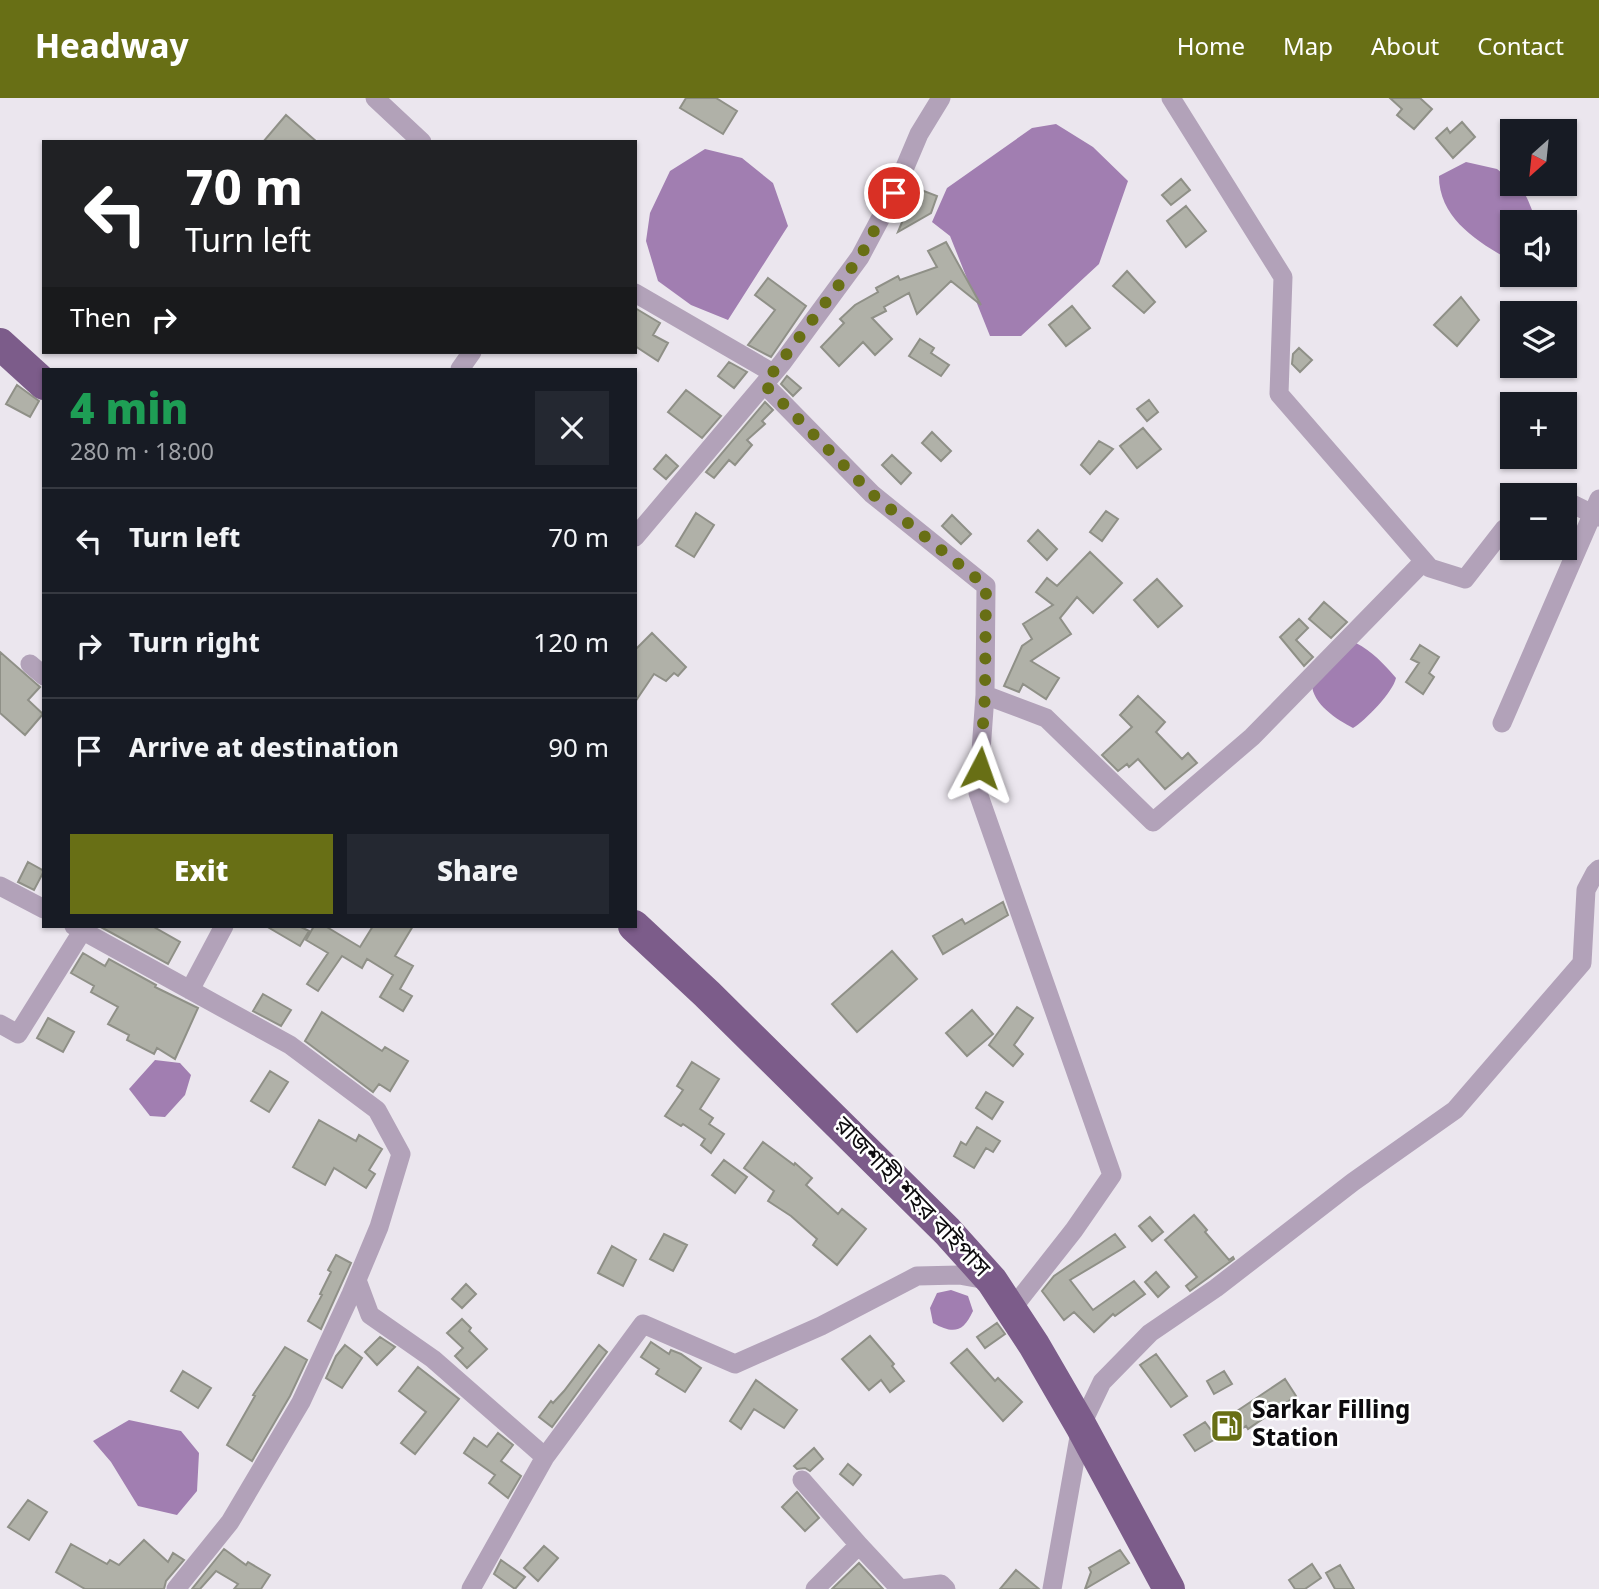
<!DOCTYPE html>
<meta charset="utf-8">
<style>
body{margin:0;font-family:Georgia,"Noto Sans Bengali",serif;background:#242831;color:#f1f3f6;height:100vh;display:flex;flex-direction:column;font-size:26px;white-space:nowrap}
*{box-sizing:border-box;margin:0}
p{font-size:23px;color:#9ea1a6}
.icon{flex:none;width:38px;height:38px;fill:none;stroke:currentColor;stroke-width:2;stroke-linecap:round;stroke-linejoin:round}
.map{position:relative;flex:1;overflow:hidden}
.panel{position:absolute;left:42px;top:270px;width:595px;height:560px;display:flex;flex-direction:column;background:#171b24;border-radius:0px;box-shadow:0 2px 5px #0004}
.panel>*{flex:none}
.hud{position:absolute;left:42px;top:42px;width:595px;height:214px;border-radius:0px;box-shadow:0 2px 5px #0004;background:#202124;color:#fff;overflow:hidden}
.needle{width:46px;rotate:207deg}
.tools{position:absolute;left:1500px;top:21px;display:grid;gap:14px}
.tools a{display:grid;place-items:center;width:77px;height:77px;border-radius:0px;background:#171b24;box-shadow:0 2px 5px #0004;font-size:35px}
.pin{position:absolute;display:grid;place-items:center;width:60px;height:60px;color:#fff;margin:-30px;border:4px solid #fff;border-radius:50%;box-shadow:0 2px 7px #0007}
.me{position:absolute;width:77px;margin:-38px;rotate:4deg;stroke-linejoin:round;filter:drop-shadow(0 0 5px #0008)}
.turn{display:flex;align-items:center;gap:24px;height:147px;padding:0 28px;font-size:32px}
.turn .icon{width:91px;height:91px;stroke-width:2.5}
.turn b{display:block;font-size:49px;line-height:60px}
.then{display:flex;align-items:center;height:66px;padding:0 28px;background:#0003;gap:14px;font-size:26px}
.round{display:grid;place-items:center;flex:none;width:74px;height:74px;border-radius:0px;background:#242831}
.headline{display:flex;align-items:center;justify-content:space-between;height:119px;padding:0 28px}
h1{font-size:42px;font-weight:800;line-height:52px;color:#1e9e55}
.button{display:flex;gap:14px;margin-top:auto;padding:14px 28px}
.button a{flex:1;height:80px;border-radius:0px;background:#686f15;color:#fff;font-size:28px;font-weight:800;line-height:80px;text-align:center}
.button a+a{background:#242831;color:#f1f3f6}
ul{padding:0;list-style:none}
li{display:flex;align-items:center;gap:21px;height:105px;padding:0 28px;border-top:2px solid #363941}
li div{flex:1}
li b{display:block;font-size:26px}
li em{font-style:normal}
header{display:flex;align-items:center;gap:42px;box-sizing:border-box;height:98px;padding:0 35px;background:#686f15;color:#fff}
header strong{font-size:33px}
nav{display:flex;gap:38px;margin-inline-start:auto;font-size:24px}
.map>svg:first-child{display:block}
.water{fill:#a17eb1}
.building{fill:#b0b1a8;stroke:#8f9087;stroke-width:2}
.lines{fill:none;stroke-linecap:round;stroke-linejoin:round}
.minor{stroke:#b2a2b9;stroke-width:19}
.trunk{stroke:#7c5c8a;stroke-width:32}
.route{stroke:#686f15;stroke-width:12;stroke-dasharray:0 21.6}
.labels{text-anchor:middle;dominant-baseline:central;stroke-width:5;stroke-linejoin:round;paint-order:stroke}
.street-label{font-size:24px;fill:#0d0b0e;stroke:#fff}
.poi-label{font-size:24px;font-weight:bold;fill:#0d0b0e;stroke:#fff;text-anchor:start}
</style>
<header>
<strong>Headway</strong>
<nav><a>Home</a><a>Map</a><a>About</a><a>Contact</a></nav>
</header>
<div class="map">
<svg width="1599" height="1491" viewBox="0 0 1599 1491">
<rect width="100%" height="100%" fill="#ebe6ee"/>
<!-- water -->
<path class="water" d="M1056,26L1093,49L1128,83L1099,166L1021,238H990L950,138L932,124L947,90L1032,30Z
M705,51L742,60L773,85L788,128L728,222L691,207L658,183L646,143L650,115L670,73Z
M1466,64L1497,71L1512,83V86C1526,89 1529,107 1535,119V124H1512V157L1506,160C1475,142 1439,119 1439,78Z
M1356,545C1372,553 1384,566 1396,580C1393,594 1365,623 1353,630C1337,622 1311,605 1312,585Z
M155,962L180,965L191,977L185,997L165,1019L150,1018L129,991Z
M951,1192L968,1198L973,1213C963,1235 953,1236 933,1225L930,1210L937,1195Z
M129,1322L181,1333L199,1355L197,1393L177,1417L138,1408L111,1364L93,1343Z"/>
<!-- building -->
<path class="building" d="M686,0H716L737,13L723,36L680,10Z
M1390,0H1420L1432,11L1414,31L1397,17L1402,11Z
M286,17L317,44H263Z
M1462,24L1475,39L1453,60L1436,40L1447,30L1450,35Z
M1181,81L1190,92L1171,107L1162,97Z
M916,90L937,98L931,115L898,134Z
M1186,108L1206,133L1186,149L1167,123Z
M946,144L981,207L951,183L917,216L909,195L884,209L886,213L872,220L892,241L875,257L863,244L839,268L821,249L844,225L840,221L855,207L878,194L876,190L898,178L900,182L937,169L928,153Z
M1127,173L1155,204L1144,215L1113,188Z
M768,180L806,208L771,259L748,247L775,212L755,197Z
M1461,199L1479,222L1457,248L1434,227Z
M1072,208L1090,230L1066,248L1049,227Z
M635,210L660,225L653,237L668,245L658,263L635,248Z
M920,241L934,250L931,255L949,267L941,278L909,258Z
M1299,250L1312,262L1300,274L1292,266L1293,256Z
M729,264L747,274L734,290L718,278Z
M787,278L801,290L793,298L781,286Z
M17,287L39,303L30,319L6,306Z
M686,292L721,318L702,340L668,314Z
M1149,302L1158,314L1147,323L1137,311Z
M765,304L773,312L762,323L765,326L747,342L752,347L735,367L729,362L714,380L706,374Z
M1143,330L1161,351L1137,370L1120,348Z
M932,334L951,353L941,363L922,345Z
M1099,343L1113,351L1090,376L1081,367Z
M666,357L678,368L666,381L654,371Z
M892,357L911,375L901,386L882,367Z
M1106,413L1118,421L1102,443L1090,434Z
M696,415L714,427L694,459L676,448Z
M952,417L971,436L961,446L942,428Z
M1038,432L1057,451L1047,462L1028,443Z
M1090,454L1122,485L1093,515L1077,499L1060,520L1071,536L1031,563L1059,580L1046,601L1023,586L1019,594L1004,588L1022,548L1032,541L1023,526L1053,507L1036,494L1047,480L1057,488Z
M1157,481L1182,508L1158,529L1134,502Z
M1324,504L1347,524L1331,540L1309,521Z
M1299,521L1308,530L1296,542L1313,559L1304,568L1280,539Z
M652,535L686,569L678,578L674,575L666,583L654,576L635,604V552Z
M1420,547L1439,559L1429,575L1434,579L1423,596L1406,584L1419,565L1411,561Z
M0,554L40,589L28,602L43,616L25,637L0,615Z
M1138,598L1165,624L1156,634L1182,661L1188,655L1197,665L1165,691L1138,661L1129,669L1127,666L1118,673L1102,657L1132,629L1120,617Z
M28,764L44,773L34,792L18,784Z
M1003,804L1008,817L943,856L933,838L962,821L965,826Z
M99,828H152L180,844L168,866Z
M266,828H299L309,833L300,848Z
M314,828H325L360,849L373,828H413L395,858L413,868L400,891L412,898L403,913L380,899L393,877L367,861L362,870L342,858L318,893L307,886L328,855L306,842Z
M892,853L917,881L857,934L832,906Z
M83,855L105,868L109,861L156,887L155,889L198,910L175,961L157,950L154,956L127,942L129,937L108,926L118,909L91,894L94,888L71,875Z
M263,896L291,912L281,928L253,913Z
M1017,909L1033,920L1014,947L1023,956L1013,968L989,947Z
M972,912L993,936L967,958L946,935Z
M322,914L382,953L385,949L408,963L390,993L379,986L373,994L305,943Z
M48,920L74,934L63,954L37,940Z
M692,964L719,981L700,1011L713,1020L709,1026L724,1036L711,1055L701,1047L705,1041L683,1026L681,1028L665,1018L683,992L677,988Z
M270,973L288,984L269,1014L251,1003Z
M986,994L1003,1004L992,1021L976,1010Z
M319,1022L356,1043L359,1037L382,1051L369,1072L375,1076L366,1090L334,1070L325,1087L293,1069Z
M977,1029L1000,1043L993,1054L986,1050L974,1070L954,1058L961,1044L966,1047Z
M763,1044L794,1067L795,1065L812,1080L806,1087L838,1116L842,1111L866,1131L837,1167L813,1147L817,1141L791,1118L768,1103L774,1093L744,1070Z
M724,1062L747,1079L735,1095L712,1077Z
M1194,1117L1207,1132L1205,1134L1229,1162L1233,1159L1234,1161L1190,1193L1186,1188L1197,1179L1165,1142Z
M1150,1119L1163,1134L1152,1143L1139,1128Z
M664,1136L687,1147L673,1173L650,1161Z
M1115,1136L1125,1149L1070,1182L1093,1212L1134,1183L1145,1196L1115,1218L1113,1216L1094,1234L1074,1214L1064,1222L1042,1193L1054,1178Z
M612,1148L636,1162L623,1188L598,1175Z
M336,1157L351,1165L321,1231L308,1223L322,1197L320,1196L331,1174L328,1172Z
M1156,1174L1169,1189L1158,1199L1145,1184Z
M466,1186L476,1196L462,1210L452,1201Z
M462,1221L471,1230L469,1233L487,1251L467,1270L455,1258L463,1250L447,1235Z
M997,1225L1005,1236L985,1250L977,1239Z
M870,1238L894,1266L892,1268L904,1283L890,1294L881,1282L869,1292L842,1261Z
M380,1239L395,1249L377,1267L365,1254Z
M651,1244L669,1256L671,1252L681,1256L701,1270L685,1294L656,1276L659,1271L641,1259Z
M345,1247L362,1260L342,1290L326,1280L336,1258Z
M599,1247L607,1254L552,1329L539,1319L551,1303L553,1305L564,1293Z
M285,1249L307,1262L290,1298L252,1363L227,1347L255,1298L253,1297Z
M967,1251L995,1283L998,1280L1022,1304L1003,1323L951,1265Z
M1156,1256L1187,1298L1171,1309L1140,1267Z
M418,1269L459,1301L415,1356L401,1345L426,1314L399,1293Z
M183,1273L211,1290L198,1310L171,1293Z
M1224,1273L1232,1286L1214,1296L1207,1283Z
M1285,1281L1296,1298L1248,1331L1246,1328L1237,1334L1228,1319Z
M756,1282L797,1312L784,1330L754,1311L741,1331L730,1323Z
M1205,1324L1217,1340L1195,1353L1184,1337Z
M498,1335L513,1347L501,1363L521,1378L508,1400L489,1385L495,1377L464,1355L474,1340L487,1349Z
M814,1350L823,1361L810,1373L805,1370L797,1371L794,1368Z
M848,1366L861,1377L853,1387L840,1376Z
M797,1394L819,1420L805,1433L782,1409Z
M28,1402L47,1414L29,1442L8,1429Z
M144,1442L168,1464L173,1455L184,1462L166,1483L164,1491H85L56,1474L71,1446L107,1466L110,1462L119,1467Z
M544,1448L558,1460L538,1483L524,1470Z
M224,1451L246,1467L248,1464L270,1477L261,1491H234L238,1486L216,1473L200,1491H192Z
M1120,1452L1129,1465L1085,1491L1091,1474L1089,1470Z
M501,1462L525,1479L515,1491L494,1476Z
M859,1465L883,1491H832Z
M1312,1466L1321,1480L1305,1491H1295L1289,1482Z
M1340,1467L1354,1491H1335L1326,1475Z
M1016,1472L1039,1491H1000Z"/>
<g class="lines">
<!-- minor -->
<path class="minor" d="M375,0L422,44
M1171,0L1283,179L1279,296L1430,470L1465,481L1504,431L1512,425
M635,195L773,275
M460,271L472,254
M764,286L872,396L986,488L985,597L1046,620L1153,724L1252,639L1424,463
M1564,402L1599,419
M635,439L782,265L860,159L894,95L919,36L941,0
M30,566L44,578
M985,597L978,695L1112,1077L1074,1132L1011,1212
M1502,625L1599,401
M0,788L44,811
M74,828L290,947L377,1012L401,1056L379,1129L351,1196L301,1304L230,1424L176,1491
M190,892L224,828
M0,926L18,936L83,832
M357,1182L370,1217L433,1261L545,1359
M802,1382L859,1447
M471,1491L545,1359L643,1226L735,1266L821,1228L917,1178L959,1177L992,1183
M815,1491L859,1447L900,1491
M900,1491L941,1486L946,1491
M1052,1491L1081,1328L1102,1284L1150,1235L1216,1190L1353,1084L1455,1012L1582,865L1586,792L1595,775L1599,771"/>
<!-- trunk -->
<path class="trunk" d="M0,246L44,286
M634,828L707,896L947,1133L992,1183L1034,1247L1081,1328L1169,1491"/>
</g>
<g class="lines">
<!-- route -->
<path class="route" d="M894,95L860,159L764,286L872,396L986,488L985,597L980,670"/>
</g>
<!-- icons -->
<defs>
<symbol id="fuel-square" viewBox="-11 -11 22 22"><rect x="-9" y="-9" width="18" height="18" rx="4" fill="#686f15" stroke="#fff"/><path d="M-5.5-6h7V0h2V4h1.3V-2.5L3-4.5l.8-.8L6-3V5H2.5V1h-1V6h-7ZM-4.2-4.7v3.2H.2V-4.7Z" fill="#fff"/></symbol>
</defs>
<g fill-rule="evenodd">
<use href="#fuel-square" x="1208" y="1309" width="38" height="38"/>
</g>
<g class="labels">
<!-- street labels -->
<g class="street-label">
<text transform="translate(911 1100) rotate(46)">রাজশাহী শহর বাইপাস</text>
</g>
<!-- poi labels -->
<g class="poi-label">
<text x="1252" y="1314">Sarkar Filling<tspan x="1252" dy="28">Station</tspan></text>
</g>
</g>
</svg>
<div class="tools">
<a><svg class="needle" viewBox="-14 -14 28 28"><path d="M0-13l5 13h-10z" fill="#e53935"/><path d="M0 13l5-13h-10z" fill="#9ea1a6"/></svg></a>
<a><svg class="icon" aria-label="sound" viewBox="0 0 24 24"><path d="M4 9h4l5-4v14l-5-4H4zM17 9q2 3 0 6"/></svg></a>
<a><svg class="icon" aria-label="layers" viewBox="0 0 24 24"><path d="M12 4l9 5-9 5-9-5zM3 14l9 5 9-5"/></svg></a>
<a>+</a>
<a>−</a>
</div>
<div class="pin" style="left:894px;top:95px;background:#d93025"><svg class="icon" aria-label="arrive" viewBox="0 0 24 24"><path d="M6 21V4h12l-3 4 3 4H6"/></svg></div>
<svg class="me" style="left:980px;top:670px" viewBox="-20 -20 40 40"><path d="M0-17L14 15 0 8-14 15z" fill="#686f15" stroke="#fff" stroke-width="4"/></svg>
<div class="hud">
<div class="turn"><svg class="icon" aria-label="left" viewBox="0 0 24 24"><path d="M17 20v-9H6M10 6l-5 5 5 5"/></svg><div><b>70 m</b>Turn left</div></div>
<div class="then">Then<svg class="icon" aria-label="right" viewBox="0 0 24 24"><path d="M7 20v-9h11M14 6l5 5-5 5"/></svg></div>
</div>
<section class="panel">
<div class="headline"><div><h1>4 min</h1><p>280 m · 18:00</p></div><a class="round"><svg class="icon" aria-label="close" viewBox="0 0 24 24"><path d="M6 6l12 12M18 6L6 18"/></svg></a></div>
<ul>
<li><svg class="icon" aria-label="left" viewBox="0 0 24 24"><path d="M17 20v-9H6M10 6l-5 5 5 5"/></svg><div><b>Turn left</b></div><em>70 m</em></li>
<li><svg class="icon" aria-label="right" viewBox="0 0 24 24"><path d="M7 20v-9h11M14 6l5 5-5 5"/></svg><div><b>Turn right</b></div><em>120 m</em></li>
<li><svg class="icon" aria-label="arrive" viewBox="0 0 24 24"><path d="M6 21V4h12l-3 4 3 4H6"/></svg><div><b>Arrive at destination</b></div><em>90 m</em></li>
</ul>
<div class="button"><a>Exit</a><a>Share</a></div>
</section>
</div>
